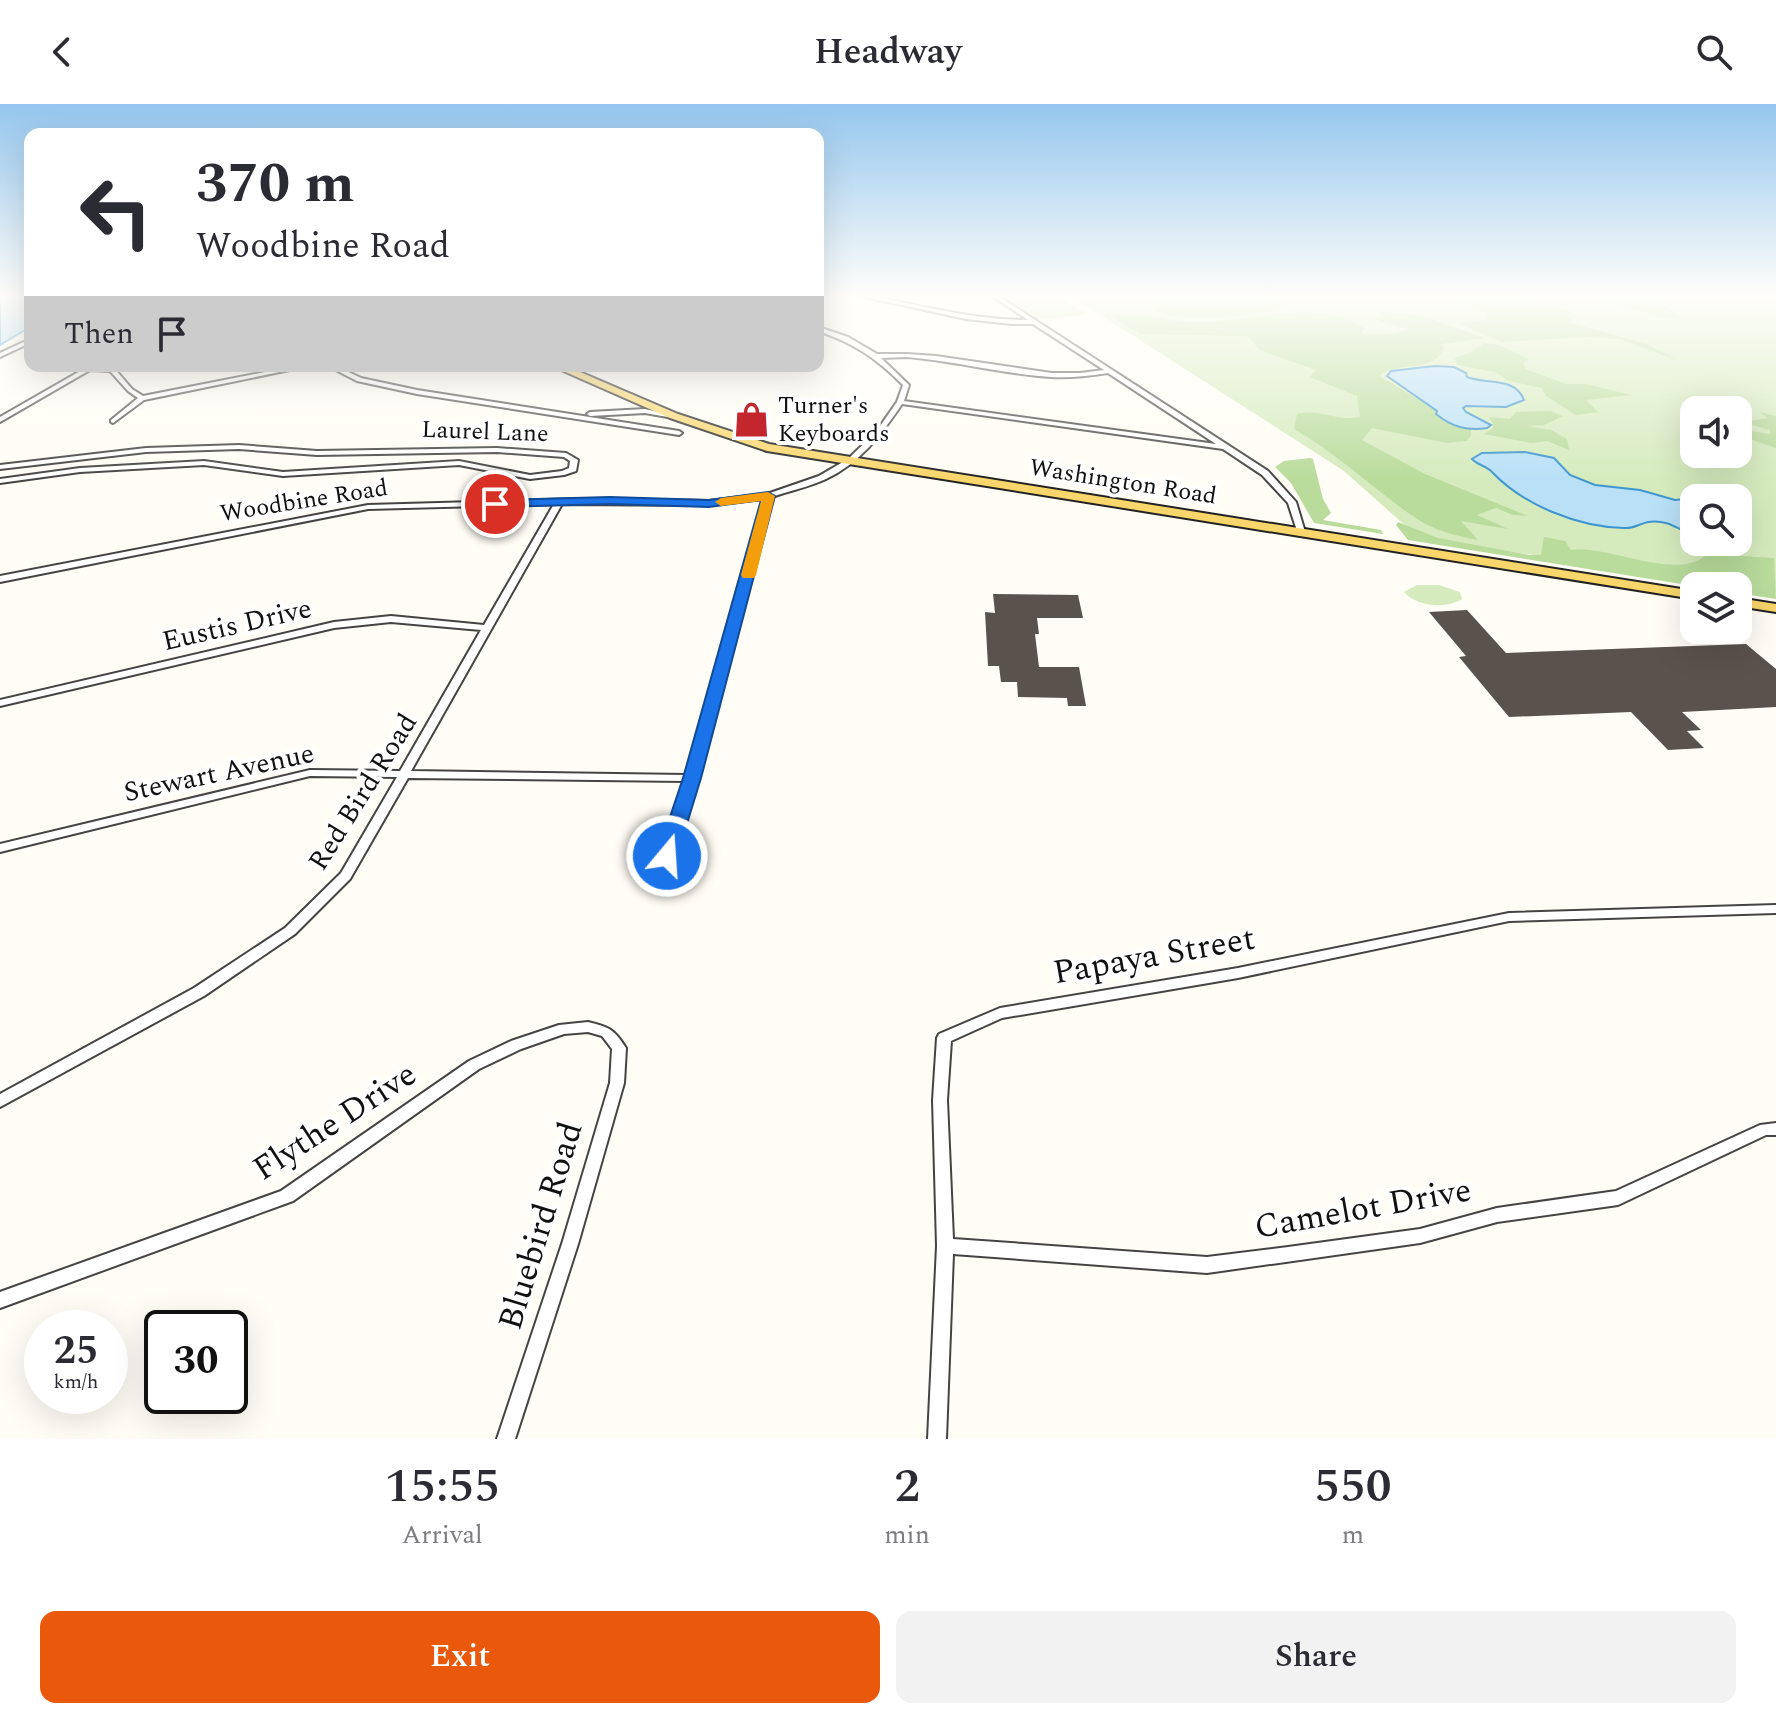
<!DOCTYPE html>
<style>
body{margin:0;font-family:Spectral,serif;background:#f2f2f3;color:#2b2b33;height:100vh;display:flex;flex-direction:column;font-size:30px;white-space:nowrap}
*{box-sizing:border-box;margin:0}
p{font-size:26px;color:#7c7c81}
.icon{flex:none;width:44px;height:44px;fill:none;stroke:currentColor;stroke-width:2;stroke-linecap:round;stroke-linejoin:round}
.map{position:relative;height:1335px;overflow:hidden}
.drawer{display:flex;flex-direction:column;background:#fff;flex:1}
.drawer>*{flex:none}
.guide{position:absolute;left:24px;top:24px;width:800px;height:244px;border-radius:16px;box-shadow:0 8px 32px #0002;background:#fff;color:#2b2b33;overflow:hidden}
.buttons{position:absolute;left:1680px;top:292px;display:grid;gap:16px}
.buttons a{display:grid;place-items:center;width:72px;height:72px;border-radius:16px;background:#fff;box-shadow:0 8px 32px #0002;font-size:40px}
.speed{position:absolute;left:24px;top:1206px;display:flex;gap:16px;font-size:40px;font-weight:700;text-align:center}
.speed>*{display:grid;place-content:center;width:104px;height:104px;border-radius:50%;background:#fff;box-shadow:0 8px 32px #0002;line-height:1}
.speed small{font-size:20px;font-weight:400}
.speed .limit{border:4px solid #111;border-radius:12px;background:#fff;color:#111}
.pin{position:absolute;display:grid;place-items:center;width:68px;height:68px;color:#fff;margin:-34px;border:4px solid #fff;border-radius:50%;box-shadow:0 2px 8px #0007}
.me{position:absolute;width:88px;margin:-44px;rotate:18deg;stroke-linejoin:round;filter:drop-shadow(0 0 6px #0008)}
.turn{display:flex;align-items:center;gap:28px;height:168px;padding:0 40px;font-size:36px}
.turn .icon{width:104px;height:104px;stroke-width:2.5}
.turn b{display:block;font-size:56px;line-height:68px}
.then{display:flex;align-items:center;height:76px;padding:0 40px;background:#0003;gap:16px;font-size:30px}
.eta{display:flex;justify-content:space-evenly;align-items:center;height:136px;text-align:center}
.eta b{font-size:48px;font-weight:600;line-height:56px}
.cta{display:flex;gap:16px;margin-top:auto;padding:16px 40px}
.cta a{flex:1;height:92px;border-radius:16px;background:#ea580c;color:#fff;font-size:32px;font-weight:600;line-height:92px;text-align:center}
.cta a+a{background:#f2f2f3;color:#2b2b33}
header{display:flex;justify-content:space-between;align-items:center;height:104px;padding:0 40px;background:#fff;font-size:36px;font-weight:600}
.map>svg:first-child{display:block}
.green{fill:#d5ebbd;fill-rule:evenodd}
.forest{fill:#b9dc9c}
.water{fill:#b9e0f7;stroke:#3f96cf;stroke-width:2}
.building{fill:#5a524d}
.lines{fill:none;stroke-linecap:round;stroke-linejoin:round}
.street-casing{stroke:#444;stroke-width:4}
.primary-casing{stroke:#222;stroke-width:4}
.street{fill:#fff;fill-rule:evenodd}
.primary{fill:#f9d66b;fill-rule:evenodd}
.route{fill:#1a73e8;stroke:#114b97;stroke-width:2}
.slow{fill:#f59e0b}
.labels{text-anchor:middle;dominant-baseline:central;stroke-width:8;stroke-linejoin:round;paint-order:stroke}
.far-poi-label{font-size:24px;fill:#111;stroke:#fff;text-anchor:start}
.far-street-label{font-size:24px;fill:#111;stroke:#fff}
.street-label{font-size:28px;fill:#111;stroke:#fff}
.near-street-label{font-size:34px;fill:#111;stroke:#fff}
</style>
<header><svg class="icon" aria-label="back" viewBox="0 0 24 24"><path d="M15 5l-7 7 7 7"/></svg>Headway<svg class="icon" aria-label="search" viewBox="0 0 24 24"><circle cx="10" cy="10" r="6"/><path d="M15 15l6 6"/></svg></header>
<div class="map">
<svg width="1776" height="1335" viewBox="0 0 1776 1335">
<rect width="100%" height="100%" fill="#fffdf5"/>
<!-- green -->
<path class="green" d="M1021,190H1053L1087,210L1039,216L1002,192Z
M1068,190H1776V489L1418,433L1344,367ZM1694,306H1738V350H1694ZM1694,394H1738V438H1694Z
M1417,481H1439L1460,488L1462,495C1446,505 1417,503 1404,488Z"/>
<!-- forest -->
<path class="forest" d="M1149,190H1211L1232,196L1274,197L1285,202C1259,213 1181,219 1155,207L1162,201L1161,196Z
M1432,190H1505L1575,209L1577,214L1567,218L1644,239L1680,257L1619,235L1585,233L1501,238L1457,219L1482,217L1487,213C1478,196 1450,192 1432,190Z
M1584,190C1617,190 1656,191 1683,214L1666,215Z
M1382,208L1420,211L1485,234L1441,240L1444,245C1431,270 1397,256 1379,272L1471,326V331L1467,337L1447,339L1372,324L1362,336L1425,370L1528,412L1513,411L1496,404L1477,411L1508,425L1461,417L1478,436C1457,432 1432,426 1414,413C1373,385 1338,350 1294,325L1297,310C1321,304 1336,318 1360,313L1357,292L1310,273L1316,266L1259,246L1250,234L1244,232L1140,230L1111,212C1139,208 1170,218 1198,218C1252,219 1315,192 1364,224L1362,228L1365,231L1395,230L1408,225L1373,215L1381,212L1378,209Z
M1484,239L1499,241L1529,255L1524,258L1525,265L1566,280H1586L1631,291L1586,296L1598,308L1576,311L1546,292L1542,284L1509,277L1495,268L1458,261L1454,254L1470,249Z
M1551,307L1563,312L1544,321L1527,322L1551,326L1567,335L1569,346L1547,337L1531,339L1484,330L1493,325V319L1489,314L1491,313L1510,315L1516,308Z
M1759,308L1776,312V344L1738,331V325L1770,330V326L1742,318L1768,314Z
M1310,354L1313,355L1323,395L1331,409L1323,416L1381,426L1383,430L1314,419L1291,379L1275,363L1284,357Z
M1398,418L1438,434L1530,451H1541L1544,433L1565,437L1571,446C1607,440 1678,479 1707,450L1774,454L1776,495L1738,489V482H1694L1408,436L1396,421Z"/>
<!-- water -->
<path class="water" d="M0,190H30V223L0,241Z
M1435,262L1454,263L1466,269L1467,273C1486,281 1515,272 1524,296L1506,303L1466,302L1463,304L1466,308L1491,321L1487,324C1467,327 1452,323 1436,310L1437,307L1387,272L1391,267Z
M1525,348L1554,354L1570,371L1595,381L1640,386L1675,396L1694,394V432C1678,425 1667,415 1648,418C1639,420 1633,425 1624,424C1578,423 1523,401 1492,368C1487,362 1477,361 1472,355L1482,349Z"/>
<!-- building -->
<path class="building" d="M993,490L1078,491L1083,514H1037L1039,530H1035L1039,563H1079L1086,602H1068L1067,594L1018,593L1017,578H1001L999,562H988L985,508L995,509Z
M1467,506L1506,549L1746,540L1776,565V603L1682,608L1701,626L1687,627L1704,644L1668,646L1631,608L1509,613L1459,553L1466,552L1429,508Z"/>
<g class="lines">
<defs>
<path id="street" d="M851,190H860C916,200 971,216 1028,216L989,190H995L1268,367L1296,398L1305,428L1304,430H1298L1288,399L1262,371L1223,345L902,300C881,331 860,359 826,375C809,383 789,387 772,393L698,674L671,755H663L661,752L685,677L408,674L350,775L295,830L204,892L0,1003V990L194,884L285,824L341,769L397,673L310,672L0,748V740L310,666L400,667L481,526L391,518L334,524L0,602V596L334,518L391,512L484,521L554,400L368,405L0,478V472L368,401L581,395L709,397L767,390L819,372L848,355L876,328L897,298L903,281C876,254 854,239 818,227V223L848,233L877,250H907L936,252L1052,269H1080L1104,266L1033,220H1012L966,215ZM907,253C955,257 1003,270 1051,273C1071,274 1089,272 1108,269L1216,340L904,297L909,281L881,254ZM763,395L687,671L411,667L562,400L709,401Z
M30,235V239L0,253V249Z
M89,262L114,264L132,285L143,292L296,262H309L144,296L113,319L111,318V316L138,294L128,287L110,267L90,266L0,318V313Z
M328,262H336L361,274L417,286L679,327L682,329L679,331L417,290L357,277Z
M645,305L676,312L673,314L645,309L590,312L587,310L590,308Z
M239,341L317,347L497,344L566,349L578,356L576,367L564,371L530,375L459,361L283,372L204,361L80,368L0,379V375L80,364L204,357L283,368L459,357L530,371L562,367L569,364L570,357L564,353L497,348L317,351L239,345L146,348L0,365V361L146,344Z
M1776,801V809L1509,817L1238,874L1002,914L951,937L947,996L953,1135L1207,1153L1288,1143L1420,1125L1497,1104L1616,1087L1760,1021L1776,1019V1031H1766L1618,1101L1497,1118L1420,1139L1207,1169L953,1150L946,1335H928L937,1142L933,996L937,934L939,930L1000,904L1238,864L1509,809Z
M588,918C609,923 614,925 626,944L624,979L578,1140L515,1335H497L562,1140L610,979L612,945L602,932L588,928L564,930L521,945L479,965L293,1097L0,1204V1188L281,1087L469,957L511,937L559,921Z"/>
<path id="primary" d="M552,262H566L678,310L769,340L1694,487V495L767,347L670,314Z
M1738,494L1776,500V508L1738,502Z"/>
</defs>
<!-- street casing -->
<use href="#street" class="street-casing"/>
<!-- primary casing -->
<use href="#primary" class="primary-casing"/>
<!-- street -->
<use href="#street" class="street"/>
<!-- primary -->
<use href="#primary" class="primary"/>
</g>
<!-- sky -->
<linearGradient id="sky" x2="0" y2="1"><stop stop-color="#95c6ee"/><stop offset="0.51" stop-color="#fffefa"/><stop offset="1" stop-color="#fffefa" stop-opacity="0"/></linearGradient>
<rect width="1776" height="376" fill="url(#sky)"/>
<!-- route -->
<path class="route" d="M768,388L775,392L701,674L677,752L674,756H660L657,752L683,674L761,396L709,403L610,400L495,403L489,400L495,396L610,393L709,396Z"/>
<!-- slow -->
<path class="slow" d="M768,388L775,392L756,471L754,474H743L741,471L761,397L721,402L715,398L721,394Z"/>
<!-- icons -->
<defs>
<symbol id="shop-bare" viewBox="-9 -9 18 18"><path d="M-5-2.5h2.3a2.7 3.5 0 0 1 5.4 0H5L5.5 6h-11ZM-1.5-2.5h3a1.5 2.3 0 0 0-3 0Z" fill="#c4262e" stroke="#fff" stroke-width="2.5" paint-order="stroke"/></symbol>
</defs>
<g fill-rule="evenodd">
<use href="#shop-bare" x="726" y="290" width="51" height="51"/>
</g>
<g class="labels">
<!-- far-poi labels -->
<g class="far-poi-label">
<text x="778" y="302">Turner's<tspan x="778" dy="28">Keyboards</tspan></text>
</g>
<!-- far-street labels -->
<g class="far-street-label">
<text transform="translate(485 328) rotate(2)">Laurel Lane</text>
<text transform="translate(1123 378) rotate(9)">Washington Road</text>
<text transform="translate(304 397) rotate(-9)">Woodbine Road</text>
</g>
<!-- street labels -->
<g class="street-label">
<text transform="translate(237 521) rotate(-13)">Eustis Drive</text>
<text transform="translate(219 669) rotate(-12)">Stewart Avenue</text>
<text transform="translate(363 688) rotate(-58)">Red Bird Road</text>
</g>
<!-- near-street labels -->
<g class="near-street-label">
<text transform="translate(1154 852) rotate(-10)">Papaya Street</text>
<text transform="translate(335 1018) rotate(-33)">Flythe Drive</text>
<text transform="translate(1363 1105) rotate(-10)">Camelot Drive</text>
<text transform="translate(541 1122) rotate(-73)">Bluebird Road</text>
</g>
</g>
</svg>
<div class="buttons">
<a><svg class="icon" aria-label="sound" viewBox="0 0 24 24"><path d="M4 9h4l5-4v14l-5-4H4zM17 9q2 3 0 6"/></svg></a>
<a><svg class="icon" aria-label="search" viewBox="0 0 24 24"><circle cx="10" cy="10" r="6"/><path d="M15 15l6 6"/></svg></a>
<a><svg class="icon" aria-label="layers" viewBox="0 0 24 24"><path d="M12 4l9 5-9 5-9-5zM3 14l9 5 9-5"/></svg></a>
</div>
<div class="speed"><div>25<small>km/h</small></div><div class="limit">30</div></div>
<div class="pin" style="left:495px;top:400px;background:#d93025"><svg class="icon" aria-label="arrive" viewBox="0 0 24 24"><path d="M6 21V4h12l-3 4 3 4H6"/></svg></div>
<svg class="me" style="left:667px;top:752px" viewBox="-20 -20 40 40"><circle r="17" fill="#1a73e8" stroke="#fff" stroke-width="3"/><path d="M0-11L8 9 0 5-8 9z" fill="#fff"/></svg>
<div class="guide">
<div class="turn"><svg class="icon" aria-label="left" viewBox="0 0 24 24"><path d="M17 20v-9H6M10 6l-5 5 5 5"/></svg><div><b>370 m</b>Woodbine Road</div></div>
<div class="then">Then<svg class="icon" aria-label="arrive" viewBox="0 0 24 24"><path d="M6 21V4h12l-3 4 3 4H6"/></svg></div>
</div>
</div>
<section class="drawer">
<div class="eta">
<div><b>15:55</b><p>Arrival</p></div>
<div><b>2</b><p>min</p></div>
<div><b>550</b><p>m</p></div>
</div>
<div class="cta"><a>Exit</a><a>Share</a></div>
</section>
